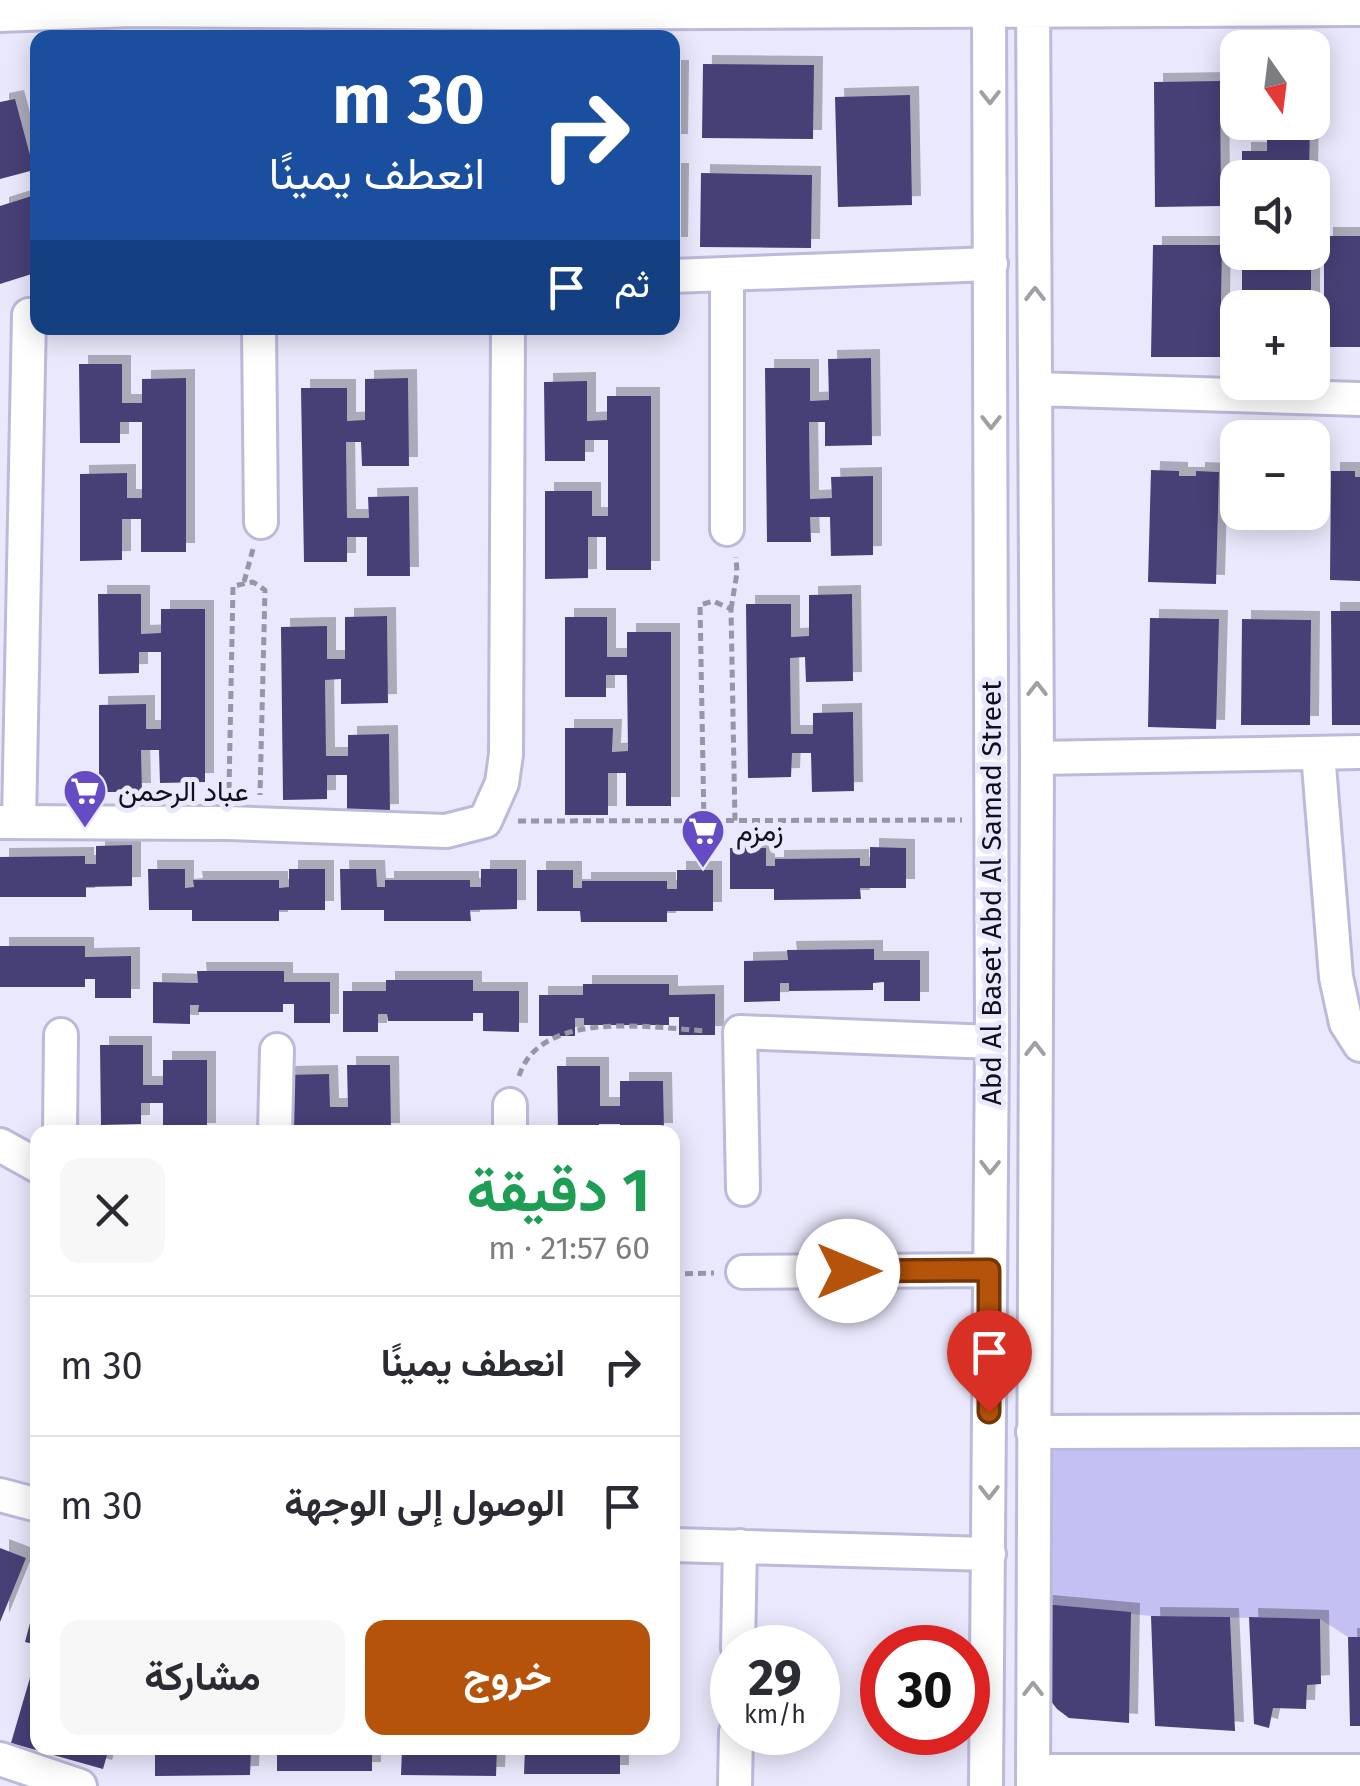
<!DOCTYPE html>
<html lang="ar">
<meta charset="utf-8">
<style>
body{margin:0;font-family:"Fira Sans",Vazirmatn,sans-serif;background:#f7f7f7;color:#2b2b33;direction:rtl;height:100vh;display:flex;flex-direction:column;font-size:38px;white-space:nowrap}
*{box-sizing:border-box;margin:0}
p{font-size:32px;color:#7c7c81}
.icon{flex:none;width:55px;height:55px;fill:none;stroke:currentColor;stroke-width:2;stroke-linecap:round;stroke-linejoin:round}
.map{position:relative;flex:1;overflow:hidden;direction:ltr}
.sheet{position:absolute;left:30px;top:1125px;width:650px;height:630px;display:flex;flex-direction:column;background:#fff;border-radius:20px;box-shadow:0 5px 25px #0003;direction:rtl}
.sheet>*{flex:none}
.top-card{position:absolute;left:30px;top:30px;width:650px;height:305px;border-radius:20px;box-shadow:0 5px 25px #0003;direction:rtl;background:#1a4fa0;color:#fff;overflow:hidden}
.needle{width:65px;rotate:166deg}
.buttons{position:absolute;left:1220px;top:30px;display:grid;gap:20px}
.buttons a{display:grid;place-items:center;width:110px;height:110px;border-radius:20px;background:#fff;box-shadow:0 5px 25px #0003;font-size:50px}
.speed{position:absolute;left:710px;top:1625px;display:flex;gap:20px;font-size:50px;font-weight:700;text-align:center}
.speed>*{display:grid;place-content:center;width:130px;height:130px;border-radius:50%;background:#fff;box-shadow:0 5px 25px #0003;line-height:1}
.speed small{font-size:25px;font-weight:400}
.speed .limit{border:15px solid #d22;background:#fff;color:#111}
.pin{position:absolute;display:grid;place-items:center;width:85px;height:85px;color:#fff;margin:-102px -42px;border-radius:50% 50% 50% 0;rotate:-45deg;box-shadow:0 0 10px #0007}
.pin .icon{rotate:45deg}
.me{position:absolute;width:110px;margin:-55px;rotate:90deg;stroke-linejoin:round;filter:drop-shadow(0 0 8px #0008)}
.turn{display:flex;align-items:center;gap:35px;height:210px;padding:0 30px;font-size:45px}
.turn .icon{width:130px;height:130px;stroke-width:2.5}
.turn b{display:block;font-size:70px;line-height:85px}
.then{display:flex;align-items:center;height:95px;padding:0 30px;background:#0003;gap:20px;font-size:38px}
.round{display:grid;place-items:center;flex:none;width:105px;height:105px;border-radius:20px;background:#f7f7f7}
.head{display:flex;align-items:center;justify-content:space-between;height:170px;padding:0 30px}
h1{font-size:60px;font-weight:700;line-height:75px;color:#1e9e55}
.cta{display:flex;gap:20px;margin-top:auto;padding:20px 30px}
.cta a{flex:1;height:115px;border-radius:20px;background:#b45309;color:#fff;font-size:40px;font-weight:700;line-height:115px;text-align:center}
.cta a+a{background:#f7f7f7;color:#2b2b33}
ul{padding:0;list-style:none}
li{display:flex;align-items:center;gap:30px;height:140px;padding:0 30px;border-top:2px solid #e1e1e2}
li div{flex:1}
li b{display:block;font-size:38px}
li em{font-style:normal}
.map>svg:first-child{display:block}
.green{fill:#c4c0f3}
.building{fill:#473f76;filter:url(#shadow)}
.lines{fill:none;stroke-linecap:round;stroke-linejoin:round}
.minor-casing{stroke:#bcbadb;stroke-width:38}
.path{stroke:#9796a7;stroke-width:5;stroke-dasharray:8 5;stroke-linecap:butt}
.minor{stroke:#fff;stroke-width:32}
.oneway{stroke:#9f9fa4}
.route-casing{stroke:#753606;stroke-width:25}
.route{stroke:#b45309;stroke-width:18}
.labels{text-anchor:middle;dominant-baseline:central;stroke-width:10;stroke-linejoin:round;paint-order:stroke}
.poi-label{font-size:28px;fill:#100f1b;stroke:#e9e8fc;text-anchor:start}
.street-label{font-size:28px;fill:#100f1b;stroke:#e9e8fc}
</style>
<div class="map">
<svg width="1360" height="1786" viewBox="0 0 1360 1786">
<defs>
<filter id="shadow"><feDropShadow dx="9" dy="-9" stdDeviation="0" flood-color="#0004"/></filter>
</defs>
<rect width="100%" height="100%" fill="#e9e8fc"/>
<!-- green -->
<path class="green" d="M1360,1431V1637H1348L1320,1619L1151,1616L1033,1603V1432Z"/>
<!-- building -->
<path class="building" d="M703,64L814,65L813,139L702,138Z
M672,69H680L679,143H672Z
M1220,81L1221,206L1155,207L1154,82Z
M910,95L912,205L838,207L835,97Z
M15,99L34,170L0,179V102Z
M1242,122H1310L1309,178H1242V151H1267V136H1242Z
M672,172H680L679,246H672Z
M701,173L812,175L811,248L700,247Z
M38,194V272L0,284V206Z
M1324,236H1360V347H1324Z
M1153,245H1222L1220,357H1151Z
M1242,252H1311V308H1242Z
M871,358L872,445L825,446V422H809L810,499L832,498L831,477L873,476V555L831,556L830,517H810L811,542H767L765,368H810V401L829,400L828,359Z
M79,364H122V403H142V379L186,378V552H141V519H122V560L80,561V474L127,473V498H142V422H120V443H80Z
M408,378L409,466H362L361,442H346L347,518H369L368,497L409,496L410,576H367V537H347V562H304L301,388H347V421L365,420V379Z
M587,381V421L607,420V396H651V570H606V537H588V578L545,579V491H592V516H608V440H585V461H545L544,382Z
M1151,470L1179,471V476H1196V471L1219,472L1216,584L1148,582Z
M1331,471H1355V477H1360V581L1330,580Z
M98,594H141V634L161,633V609H205V782L160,783L159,750H141L142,792H99V705L146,704V729H161V652H139V673L99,674Z
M852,594L853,681L806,682L805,657L790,658L791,734H813V713L853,712L854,791L812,792L811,753H792L791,777L748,778L746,604H791V637L809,636V595Z
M1331,611H1360V725H1332Z
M387,616L388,703L341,704V679L325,680L326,756H348V735L389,734L390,813L347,814V775H327V799L283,800L281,627L327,626V659H345V617Z
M565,617H607V657H627V632H671V806H626V773H608V815H565V728H613L612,752L628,751L627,675H606V697H565Z
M1150,618L1219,619L1216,729L1148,727Z
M1242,619L1311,620L1310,725H1241Z
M132,845V886L86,887V897H0V857L85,856V864H96V846Z
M870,847L906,848V888H860L861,899L774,900V889H730V848H766V866H775V859L860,858V866H870Z
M148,869H185V888L194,887L193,880H279V888L289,887V869H325V910H279V921H192V910H149Z
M340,869H376L377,887H385V880H470V887H481V869H517V909L470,910L471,921H384V910H341Z
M537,870H573V888H582V881H667V889H677V870H713V911H667V922H581L580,911H537Z
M0,946H85V957L131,956V998H95V979H85V987H0Z
M874,949V960H920V1001H884V982L873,983V990L789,991V983H780V1001L744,1002V961L788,960L787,950Z
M197,971H284V982H330V1023H294V1004H283V1012H198L199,1005H190V1024L153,1023V982L198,983Z
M386,980H473V991H519V1032L483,1031V1013H473V1021H388L387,1014H378V1032H343V991H386Z
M583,984H669V995L715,994V1035H679V1017H669V1025H584V1018H575V1036H539V995H583Z
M100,1045H143V1085H163V1060H207V1132H163V1103H141V1124L101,1125Z
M347,1065H390L391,1132H344V1128H328V1132H285L284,1075L329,1074L330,1107H348Z
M557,1066H600V1106H620V1081H663L664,1132H620V1124H599V1132H558Z
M0,1548L26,1558L0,1622Z
M36,1600H38V1645L25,1642Z
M1033,1603L1131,1612L1129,1723L1069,1718L1057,1709L1047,1696Z
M1151,1616L1230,1617L1235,1731L1155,1726Z
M1249,1617L1320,1619L1321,1684L1307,1685L1306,1709L1273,1708L1269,1728L1254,1724Z
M1348,1637H1360V1726H1350Z
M34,1664L38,1665V1748H109L103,1769L11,1743Z
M155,1748H251L250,1775L155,1776Z
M277,1748H372V1771H277Z
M402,1748H497L496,1776L401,1775Z
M525,1748H620V1774H524Z"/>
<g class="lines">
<defs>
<path id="minor" d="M1033,0L1037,758L1033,1786
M0,15L131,10L516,13L1360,9
M672,276L991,264
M259,328L261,522
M1035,389L1360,399
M727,529V276
M1318,753L1336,977L1346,1023L1360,1045
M1037,758L1360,752
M0,822L228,823L446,831L485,821L502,783L506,754L508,328
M19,822L29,315
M510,1105V1132
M60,1132L61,1035
M275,1132L277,1050
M0,1145L38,1166
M743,1189L740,1032L992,1042
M743,1272L989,1270
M1033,1432L1360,1431
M0,1495L38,1505
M672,1545L989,1554
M738,1648L740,1546
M0,1759L80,1786
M1033,1771H1360
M735,1786L736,1732
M986,1786L992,1042L989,0"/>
</defs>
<!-- minor casing -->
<use href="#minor" class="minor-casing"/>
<!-- path -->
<path class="path" d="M244,582L253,549
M731,609L737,573L736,557
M229,790L233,586L253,582L265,590L260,795
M518,821L962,820
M704,823L700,605L713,601L731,609L735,822
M519,1076C541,1008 653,1028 707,1031
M672,1274L714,1273"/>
<!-- minor -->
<use href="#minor" class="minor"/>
</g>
<!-- one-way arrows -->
<defs><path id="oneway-chevron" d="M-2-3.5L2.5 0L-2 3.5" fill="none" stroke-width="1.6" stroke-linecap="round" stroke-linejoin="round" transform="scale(2.5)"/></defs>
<g class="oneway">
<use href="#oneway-chevron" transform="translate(990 97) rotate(90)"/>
<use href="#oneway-chevron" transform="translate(1035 294) rotate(-90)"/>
<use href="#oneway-chevron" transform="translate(991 422) rotate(90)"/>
<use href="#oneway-chevron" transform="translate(1037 689) rotate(-90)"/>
<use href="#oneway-chevron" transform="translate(1035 1049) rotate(-90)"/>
<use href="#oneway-chevron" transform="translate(990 1167) rotate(91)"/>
<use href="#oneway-chevron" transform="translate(989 1492) rotate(90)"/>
<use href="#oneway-chevron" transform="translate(1033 1689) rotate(-90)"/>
</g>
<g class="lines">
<defs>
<path id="route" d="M848,1271L989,1270V1412"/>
</defs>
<!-- route casing -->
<use href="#route" class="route-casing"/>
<!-- route -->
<use href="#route" class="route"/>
</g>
<!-- icons -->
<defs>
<symbol id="supermarket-pin" viewBox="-11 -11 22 30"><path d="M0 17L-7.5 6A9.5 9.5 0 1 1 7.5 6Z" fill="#654bc4" stroke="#e9e8fc"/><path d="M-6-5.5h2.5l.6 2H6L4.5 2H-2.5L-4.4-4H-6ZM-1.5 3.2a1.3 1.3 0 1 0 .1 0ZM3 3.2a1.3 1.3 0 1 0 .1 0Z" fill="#fff"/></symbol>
</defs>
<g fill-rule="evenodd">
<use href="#supermarket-pin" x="60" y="766" width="50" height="68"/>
<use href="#supermarket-pin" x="678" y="806" width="50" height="68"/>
</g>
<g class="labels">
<!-- poi labels -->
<g class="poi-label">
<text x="118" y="791">عباد الرحمن</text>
<text x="736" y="831">زمزم</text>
</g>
<!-- street labels -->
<g class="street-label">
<text transform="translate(991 893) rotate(-90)">Abd Al Baset Abd Al Samad Street</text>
</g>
</g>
</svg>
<div class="buttons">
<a><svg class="needle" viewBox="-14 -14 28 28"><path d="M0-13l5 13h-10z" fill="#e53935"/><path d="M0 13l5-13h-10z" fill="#7c7c81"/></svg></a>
<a><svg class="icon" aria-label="sound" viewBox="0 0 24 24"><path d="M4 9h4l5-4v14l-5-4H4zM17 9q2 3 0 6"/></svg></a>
<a>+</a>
<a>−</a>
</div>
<div class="speed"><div>29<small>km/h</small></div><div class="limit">30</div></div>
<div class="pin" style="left:989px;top:1412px;background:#d93025"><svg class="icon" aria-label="arrive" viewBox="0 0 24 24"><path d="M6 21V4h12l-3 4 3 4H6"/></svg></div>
<svg class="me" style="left:848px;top:1271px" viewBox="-20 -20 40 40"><circle r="19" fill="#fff"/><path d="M0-13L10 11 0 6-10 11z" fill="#b45309"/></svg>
<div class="top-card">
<div class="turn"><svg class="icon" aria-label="right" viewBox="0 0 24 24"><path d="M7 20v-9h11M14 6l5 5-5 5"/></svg><div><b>30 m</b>انعطف يمينًا</div></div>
<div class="then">ثم<svg class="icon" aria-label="arrive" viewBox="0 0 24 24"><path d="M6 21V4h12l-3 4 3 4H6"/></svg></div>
</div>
<section class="sheet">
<div class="head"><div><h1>1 دقيقة</h1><p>60 m · 21:57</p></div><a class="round"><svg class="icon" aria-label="close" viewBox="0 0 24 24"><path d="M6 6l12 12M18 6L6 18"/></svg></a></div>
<ul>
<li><svg class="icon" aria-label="right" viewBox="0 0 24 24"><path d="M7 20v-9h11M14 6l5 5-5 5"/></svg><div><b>انعطف يمينًا</b></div><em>30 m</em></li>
<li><svg class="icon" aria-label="arrive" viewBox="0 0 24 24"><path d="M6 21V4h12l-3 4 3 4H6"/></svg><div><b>الوصول إلى الوجهة</b></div><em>30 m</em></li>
</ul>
<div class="cta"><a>خروج</a><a>مشاركة</a></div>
</section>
</div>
